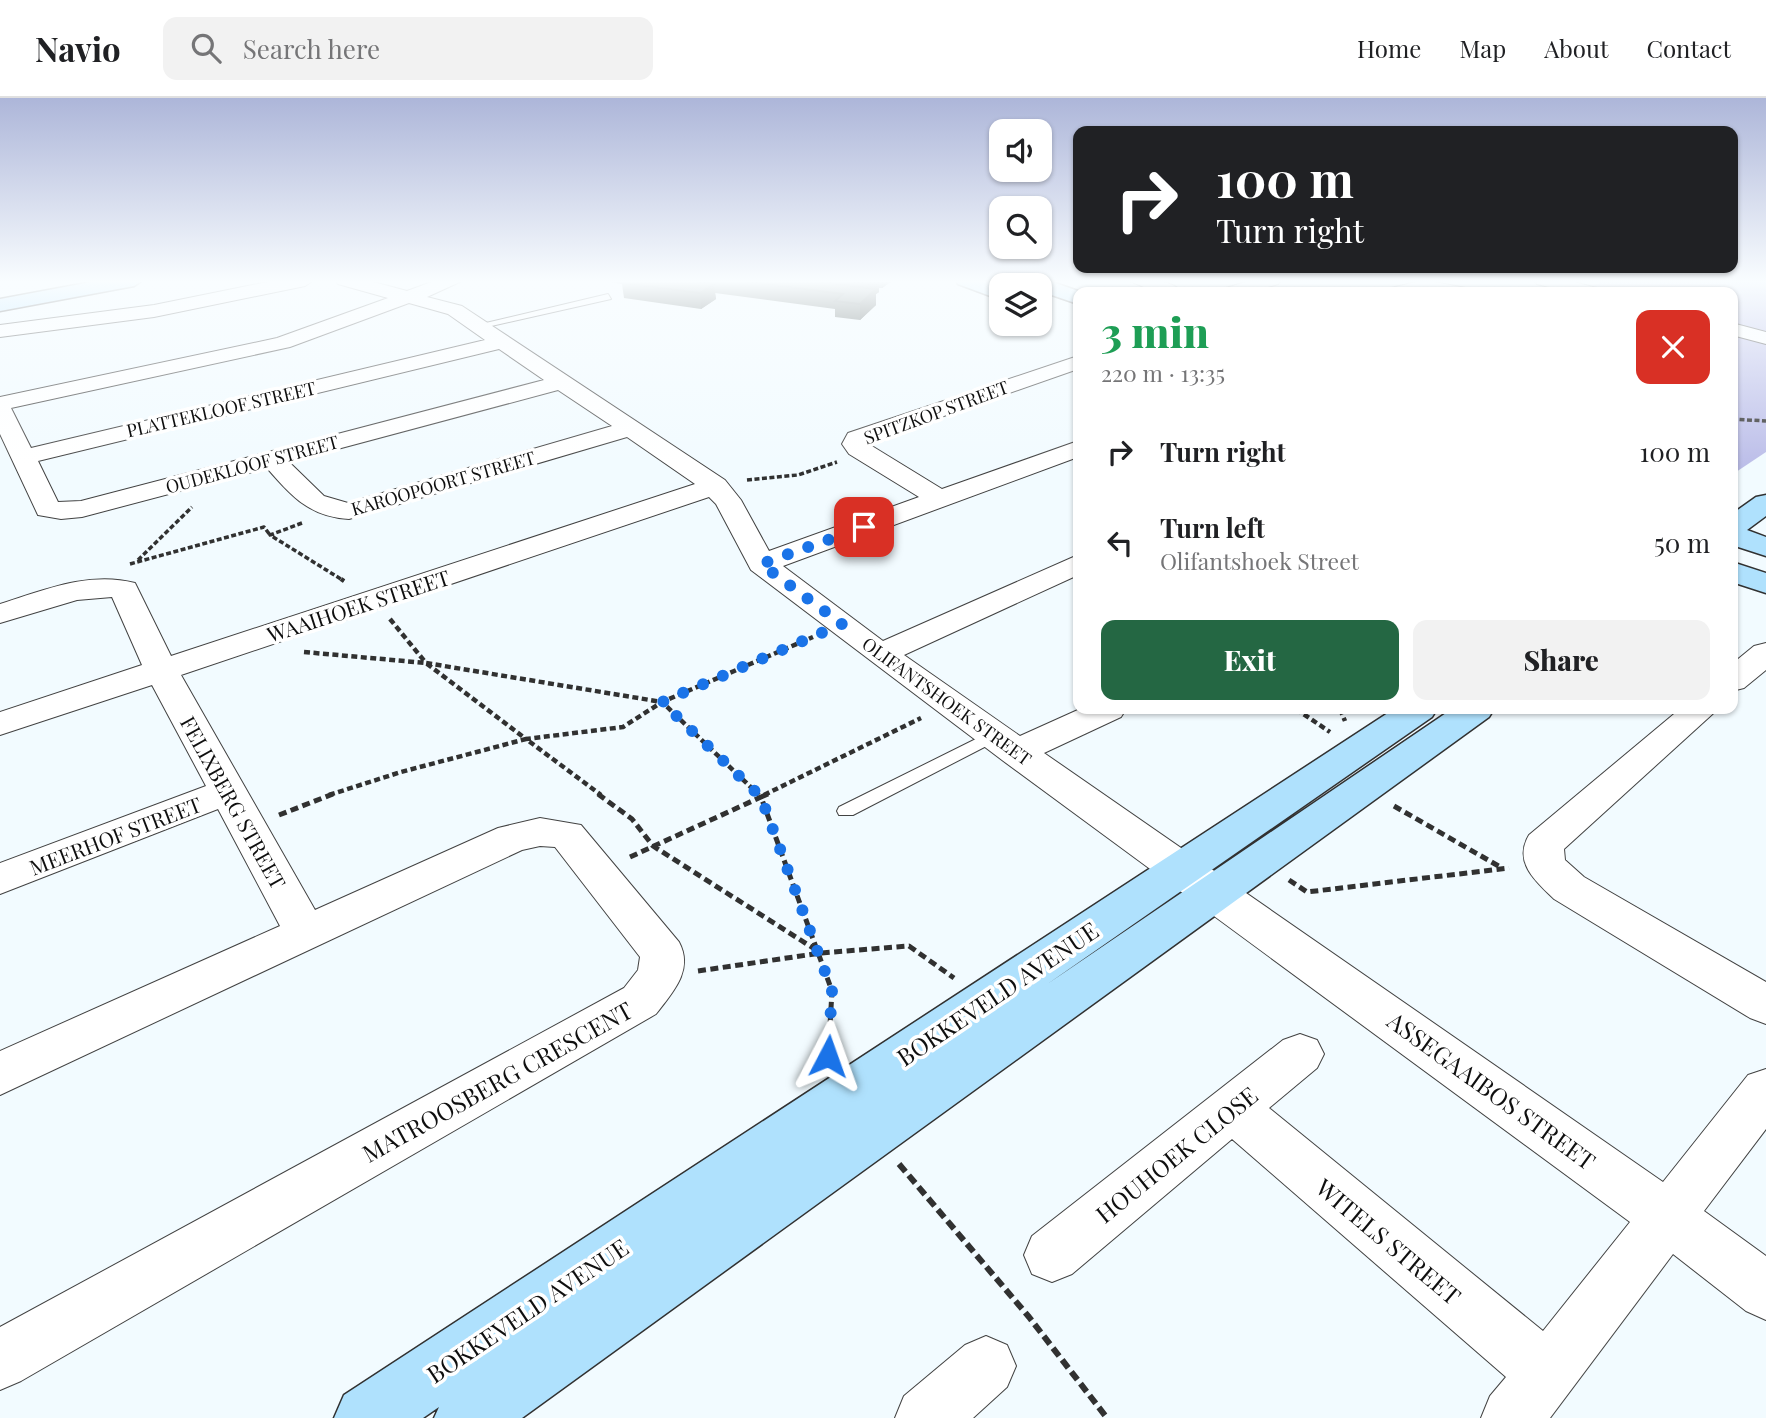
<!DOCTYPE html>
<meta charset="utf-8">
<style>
body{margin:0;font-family:"Playfair Display",serif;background:#f2f2f2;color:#202124;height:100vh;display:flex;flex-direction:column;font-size:26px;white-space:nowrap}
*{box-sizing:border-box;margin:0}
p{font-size:23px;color:#757577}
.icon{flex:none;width:38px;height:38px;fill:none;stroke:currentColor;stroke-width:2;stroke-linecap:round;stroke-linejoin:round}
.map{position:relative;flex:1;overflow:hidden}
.details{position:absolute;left:1073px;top:189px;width:665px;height:427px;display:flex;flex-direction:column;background:#fff;border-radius:14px;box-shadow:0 2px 5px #0004}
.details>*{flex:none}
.guide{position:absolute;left:1073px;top:28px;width:665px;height:147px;border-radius:14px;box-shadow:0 2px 5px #0004;background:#202124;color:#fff;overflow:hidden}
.buttons{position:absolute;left:989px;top:21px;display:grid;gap:14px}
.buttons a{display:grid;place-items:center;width:63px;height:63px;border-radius:14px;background:#fff;box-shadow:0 2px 5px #0004;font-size:35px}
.pin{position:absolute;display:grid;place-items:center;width:60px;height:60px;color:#fff;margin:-30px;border-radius:14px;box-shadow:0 4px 10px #0006}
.me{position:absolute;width:77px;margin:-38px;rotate:4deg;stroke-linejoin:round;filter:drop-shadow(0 0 5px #0008)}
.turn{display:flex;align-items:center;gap:24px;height:147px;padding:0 28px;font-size:32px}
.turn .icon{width:91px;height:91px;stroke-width:2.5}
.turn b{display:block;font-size:49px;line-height:60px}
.round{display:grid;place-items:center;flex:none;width:74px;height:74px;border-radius:14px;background:#f2f2f2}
.overview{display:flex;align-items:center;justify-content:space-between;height:119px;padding:0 28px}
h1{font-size:42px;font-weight:800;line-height:52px;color:#1e9e55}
.cta{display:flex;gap:14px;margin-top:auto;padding:14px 28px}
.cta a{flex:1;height:80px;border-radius:14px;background:#246743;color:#fff;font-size:28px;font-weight:800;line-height:80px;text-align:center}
.cta a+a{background:#f2f2f2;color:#202124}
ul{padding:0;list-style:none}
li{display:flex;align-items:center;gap:21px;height:91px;padding:0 28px}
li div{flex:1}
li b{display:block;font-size:26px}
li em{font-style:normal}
header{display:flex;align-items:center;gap:42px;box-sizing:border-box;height:98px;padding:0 35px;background:#fff;border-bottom:2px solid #e0e0e0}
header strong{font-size:33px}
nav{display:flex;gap:38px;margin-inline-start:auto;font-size:24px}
.search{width:490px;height:63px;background:#f2f2f2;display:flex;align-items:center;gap:18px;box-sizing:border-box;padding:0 24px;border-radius:14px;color:#757577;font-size:26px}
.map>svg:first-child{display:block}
.green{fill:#bcbee9}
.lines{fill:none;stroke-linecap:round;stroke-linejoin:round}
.lane-casing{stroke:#424242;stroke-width:2}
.street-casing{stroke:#424242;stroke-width:2}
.secondary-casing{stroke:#313131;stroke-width:3}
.path-far3{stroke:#313131;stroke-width:3.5;stroke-dasharray:5 2.5;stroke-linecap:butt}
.path-far2{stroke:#313131;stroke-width:4.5;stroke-dasharray:6 3.5;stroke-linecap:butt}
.path-far1{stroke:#313131;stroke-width:5;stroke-dasharray:8 4.5;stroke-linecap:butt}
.path{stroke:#313131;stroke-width:6;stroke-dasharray:10 5;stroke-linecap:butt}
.lane{fill:#fff;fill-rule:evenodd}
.street{fill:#fff;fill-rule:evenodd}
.secondary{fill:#afe1fd;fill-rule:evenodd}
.wall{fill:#414c4a}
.shaded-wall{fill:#353e3c}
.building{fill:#4c5856;stroke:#353e3c;stroke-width:2}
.route{stroke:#1a73e8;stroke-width:12;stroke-dasharray:0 21.6}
.labels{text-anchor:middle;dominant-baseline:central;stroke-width:7;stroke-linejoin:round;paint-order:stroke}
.far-street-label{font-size:18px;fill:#0f0f0f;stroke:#fff}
.street-label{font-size:21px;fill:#0f0f0f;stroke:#fff}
.near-street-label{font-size:24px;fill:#0f0f0f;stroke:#fff}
</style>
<header>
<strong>Navio</strong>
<div class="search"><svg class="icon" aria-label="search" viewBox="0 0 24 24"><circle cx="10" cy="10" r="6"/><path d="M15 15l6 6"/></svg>Search here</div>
<nav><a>Home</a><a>Map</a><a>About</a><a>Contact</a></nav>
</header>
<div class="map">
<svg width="1766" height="1320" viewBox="0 0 1766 1320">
<rect width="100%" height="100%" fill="#f2fbff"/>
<!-- green -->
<path class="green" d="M1607,182H1766V234L1733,225L1732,194H1609L1587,190Z
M1732,236L1766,245V354L1733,376Z"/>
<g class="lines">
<defs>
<path id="lane" d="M608,196L611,201L478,231L473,228Z
M994,632L1003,637L1000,641L853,717H839L837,713L839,709Z"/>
<path id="street" d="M277,182H314L305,188L154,219L0,239V227L154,207Z
M335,182H366L407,193L437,182H464L427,199L462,208L725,382L741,402L769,453L919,399L849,356L842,346L848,335L1078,258V271L867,345L942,391L1078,343V359L783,468L883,543L1078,457V477L904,557L1020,638L1080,611H1126L1121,619L1044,655L1663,1084L1748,977L1766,971V1031L1704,1113L1766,1158V1222L1746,1213L1673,1156L1550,1320H1481L1490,1298L1506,1279L1232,1041L1072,1176L1052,1184L1032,1176L1024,1157L1032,1138L1283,942L1300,936L1317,942L1324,956L1317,970L1269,1010L1543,1233L1630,1124L1002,662L751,472L716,406L709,399L181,577L315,812L498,730L540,720L581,727L679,844C694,872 673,894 656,916L21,1283L0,1292V1229L624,890L638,872L640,859L555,749L540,748L522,752L0,997V953L280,828L218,711L0,796V765L206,688L152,587L0,637V614L142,567L112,499L77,502L0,525V506C44,492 89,473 135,485L171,558L695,386L627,339L349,421C310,419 291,398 267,370L82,419L61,421L38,417L0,336V299L277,240L388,200L338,186ZM409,205L448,216L485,242L31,350L11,310L290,249ZM499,251L544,282L81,403L58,404L38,363ZM558,292L612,328L348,405L324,398L289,364Z
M1128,182C1145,182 1170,180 1182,194H1155Z
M1252,182H1281L1278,186L1252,194H1224L1226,190Z
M1424,182L1466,190L1468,194H1389L1391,190Z
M1534,182H1566L1597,190L1599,194H1569L1537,186Z
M1732,225L1766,234V246L1732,237Z
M1766,545V572L1744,590L1732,593V566L1754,548Z
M1680,611H1718L1564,751L1565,762L1584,779L1766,884V926L1750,920L1554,801C1535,783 1513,764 1529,737Z
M986,1238L1007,1247L1016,1268L1007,1289L973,1320H895L904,1298L965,1247Z"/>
<path id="secondary" d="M102,182H143L134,188L0,213V201Z
M956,182H983L1001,189V202L958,186Z
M1020,182H1047L1081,194H1078V206L1040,193V187H1025Z
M1766,397V418L1747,432L1766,439V458L1732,447V416L1756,399Z
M1732,464L1766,475V495L1732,484Z
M1394,611H1437L1432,619L1046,887L1452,611H1494L1489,619L522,1320H434L439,1309L423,1320H334L344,1297Z"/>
</defs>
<!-- lane casing -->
<use href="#lane" class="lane-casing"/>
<!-- street casing -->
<use href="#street" class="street-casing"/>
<!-- secondary casing -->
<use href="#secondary" class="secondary-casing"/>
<!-- path-far3 -->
<path class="path-far3" d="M1732,321L1766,323
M747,382L798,377L837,364
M302,425L270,437L344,483
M138,462L192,409
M130,466L264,429L270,437"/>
<!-- path-far2 -->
<path class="path-far2" d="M341,481L344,483
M390,521L426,565L662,604L813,539
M304,554L426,565L526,641L623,629L662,604L759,697
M1296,611L1330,634
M1340,611L1345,623
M329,697L401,674L526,641L601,697
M764,697L921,620"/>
<!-- path-far1 -->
<path class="path-far1" d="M598,696L632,721L653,748L821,855
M768,696L761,699L832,893L828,961
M1394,708L1502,770
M279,717L333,696
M630,759L761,699L758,696
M1289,782L1307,794L1509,770
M698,873L821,855L909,848L954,880"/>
<!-- path -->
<path class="path" d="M899,1066L1029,1219L1107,1320"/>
<!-- lane -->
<use href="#lane" class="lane"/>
<!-- street -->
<use href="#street" class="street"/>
<!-- secondary -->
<use href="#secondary" class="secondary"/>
</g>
<!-- wall -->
<path class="wall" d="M600,182H807L824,184L826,183L821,182L892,183L882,190H879V194L876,196V207L860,222L835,219V211L715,195L716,201L701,211L624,200L622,186Z"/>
<!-- shaded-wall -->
<path class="shaded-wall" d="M874,182H879V194L876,196V207L860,222V206L869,198V186Z
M882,182H892V183L882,190Z
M714,186L716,201L701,211L700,195Z"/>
<!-- building -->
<path class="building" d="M626,182H688L714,186L700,195L622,185Z
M736,182H807L824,184L827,182H833L829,185L876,191L860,206L835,203L843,196Z
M842,182H874L869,186Z"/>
<!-- sky -->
<linearGradient id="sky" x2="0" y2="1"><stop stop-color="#adb6d9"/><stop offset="0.5" stop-color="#f9fdff"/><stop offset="1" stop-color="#f9fdff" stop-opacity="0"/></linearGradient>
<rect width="1766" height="367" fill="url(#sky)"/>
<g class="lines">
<!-- route -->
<path class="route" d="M828,958L832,893L761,699L662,604L842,526L761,466L864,429"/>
</g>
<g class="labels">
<!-- far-street labels -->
<g class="far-street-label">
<text transform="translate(221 311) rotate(-13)">PLATTEKLOOF STREET</text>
<text transform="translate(936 314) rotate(-20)">SPITZKOP STREET</text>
<text transform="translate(252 366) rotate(-15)">OUDEKLOOF STREET</text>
<text transform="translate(443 385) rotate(-16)">KAROOPOORT STREET</text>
<text transform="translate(947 603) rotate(36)">OLIFANTSHOEK STREET</text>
</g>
<!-- street labels -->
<g class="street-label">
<text transform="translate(358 507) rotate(-18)">WAAIHOEK STREET</text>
<text transform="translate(234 704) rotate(61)">FELIXBERG STREET</text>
<text transform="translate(115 737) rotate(-21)">MEERHOF STREET</text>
</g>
<!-- near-street labels -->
<g class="near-street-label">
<text transform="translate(997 895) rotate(-34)">BOKKEVELD AVENUE</text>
<text transform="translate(497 983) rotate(-29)">MATROOSBERG CRESCENT</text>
<text transform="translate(1492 992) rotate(36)">ASSEGAAIBOS STREET</text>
<text transform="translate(1176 1056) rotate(-39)">HOUHOEK CLOSE</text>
<text transform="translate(1389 1143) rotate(40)">WITELS STREET</text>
<text transform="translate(527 1212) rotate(-34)">BOKKEVELD AVENUE</text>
</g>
</g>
</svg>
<div class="buttons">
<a><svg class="icon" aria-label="sound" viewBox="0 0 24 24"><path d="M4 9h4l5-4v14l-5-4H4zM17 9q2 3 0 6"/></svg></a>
<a><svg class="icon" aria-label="search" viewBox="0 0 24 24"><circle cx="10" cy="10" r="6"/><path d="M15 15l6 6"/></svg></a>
<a><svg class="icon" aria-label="layers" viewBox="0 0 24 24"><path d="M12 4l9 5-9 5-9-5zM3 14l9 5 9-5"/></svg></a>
</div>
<div class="pin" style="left:864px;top:429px;background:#d93025"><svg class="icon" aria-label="arrive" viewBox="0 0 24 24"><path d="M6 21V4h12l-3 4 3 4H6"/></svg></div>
<svg class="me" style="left:828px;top:958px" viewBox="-20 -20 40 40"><path d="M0-17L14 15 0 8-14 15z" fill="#1a73e8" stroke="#fff" stroke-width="4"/></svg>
<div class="guide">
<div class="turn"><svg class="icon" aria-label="right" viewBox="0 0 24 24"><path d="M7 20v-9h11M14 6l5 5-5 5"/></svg><div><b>100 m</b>Turn right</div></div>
</div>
<section class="details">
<div class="overview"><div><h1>3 min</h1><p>220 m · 13:35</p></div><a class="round" style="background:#d93025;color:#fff"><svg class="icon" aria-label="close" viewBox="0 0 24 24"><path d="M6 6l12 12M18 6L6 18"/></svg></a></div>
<ul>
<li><svg class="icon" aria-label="right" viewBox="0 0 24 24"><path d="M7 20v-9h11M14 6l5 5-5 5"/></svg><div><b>Turn right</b></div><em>100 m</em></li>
<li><svg class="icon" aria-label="left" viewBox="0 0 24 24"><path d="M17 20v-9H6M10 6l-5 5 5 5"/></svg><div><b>Turn left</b><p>Olifantshoek Street</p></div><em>50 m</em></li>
</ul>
<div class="cta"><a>Exit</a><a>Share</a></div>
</section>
</div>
